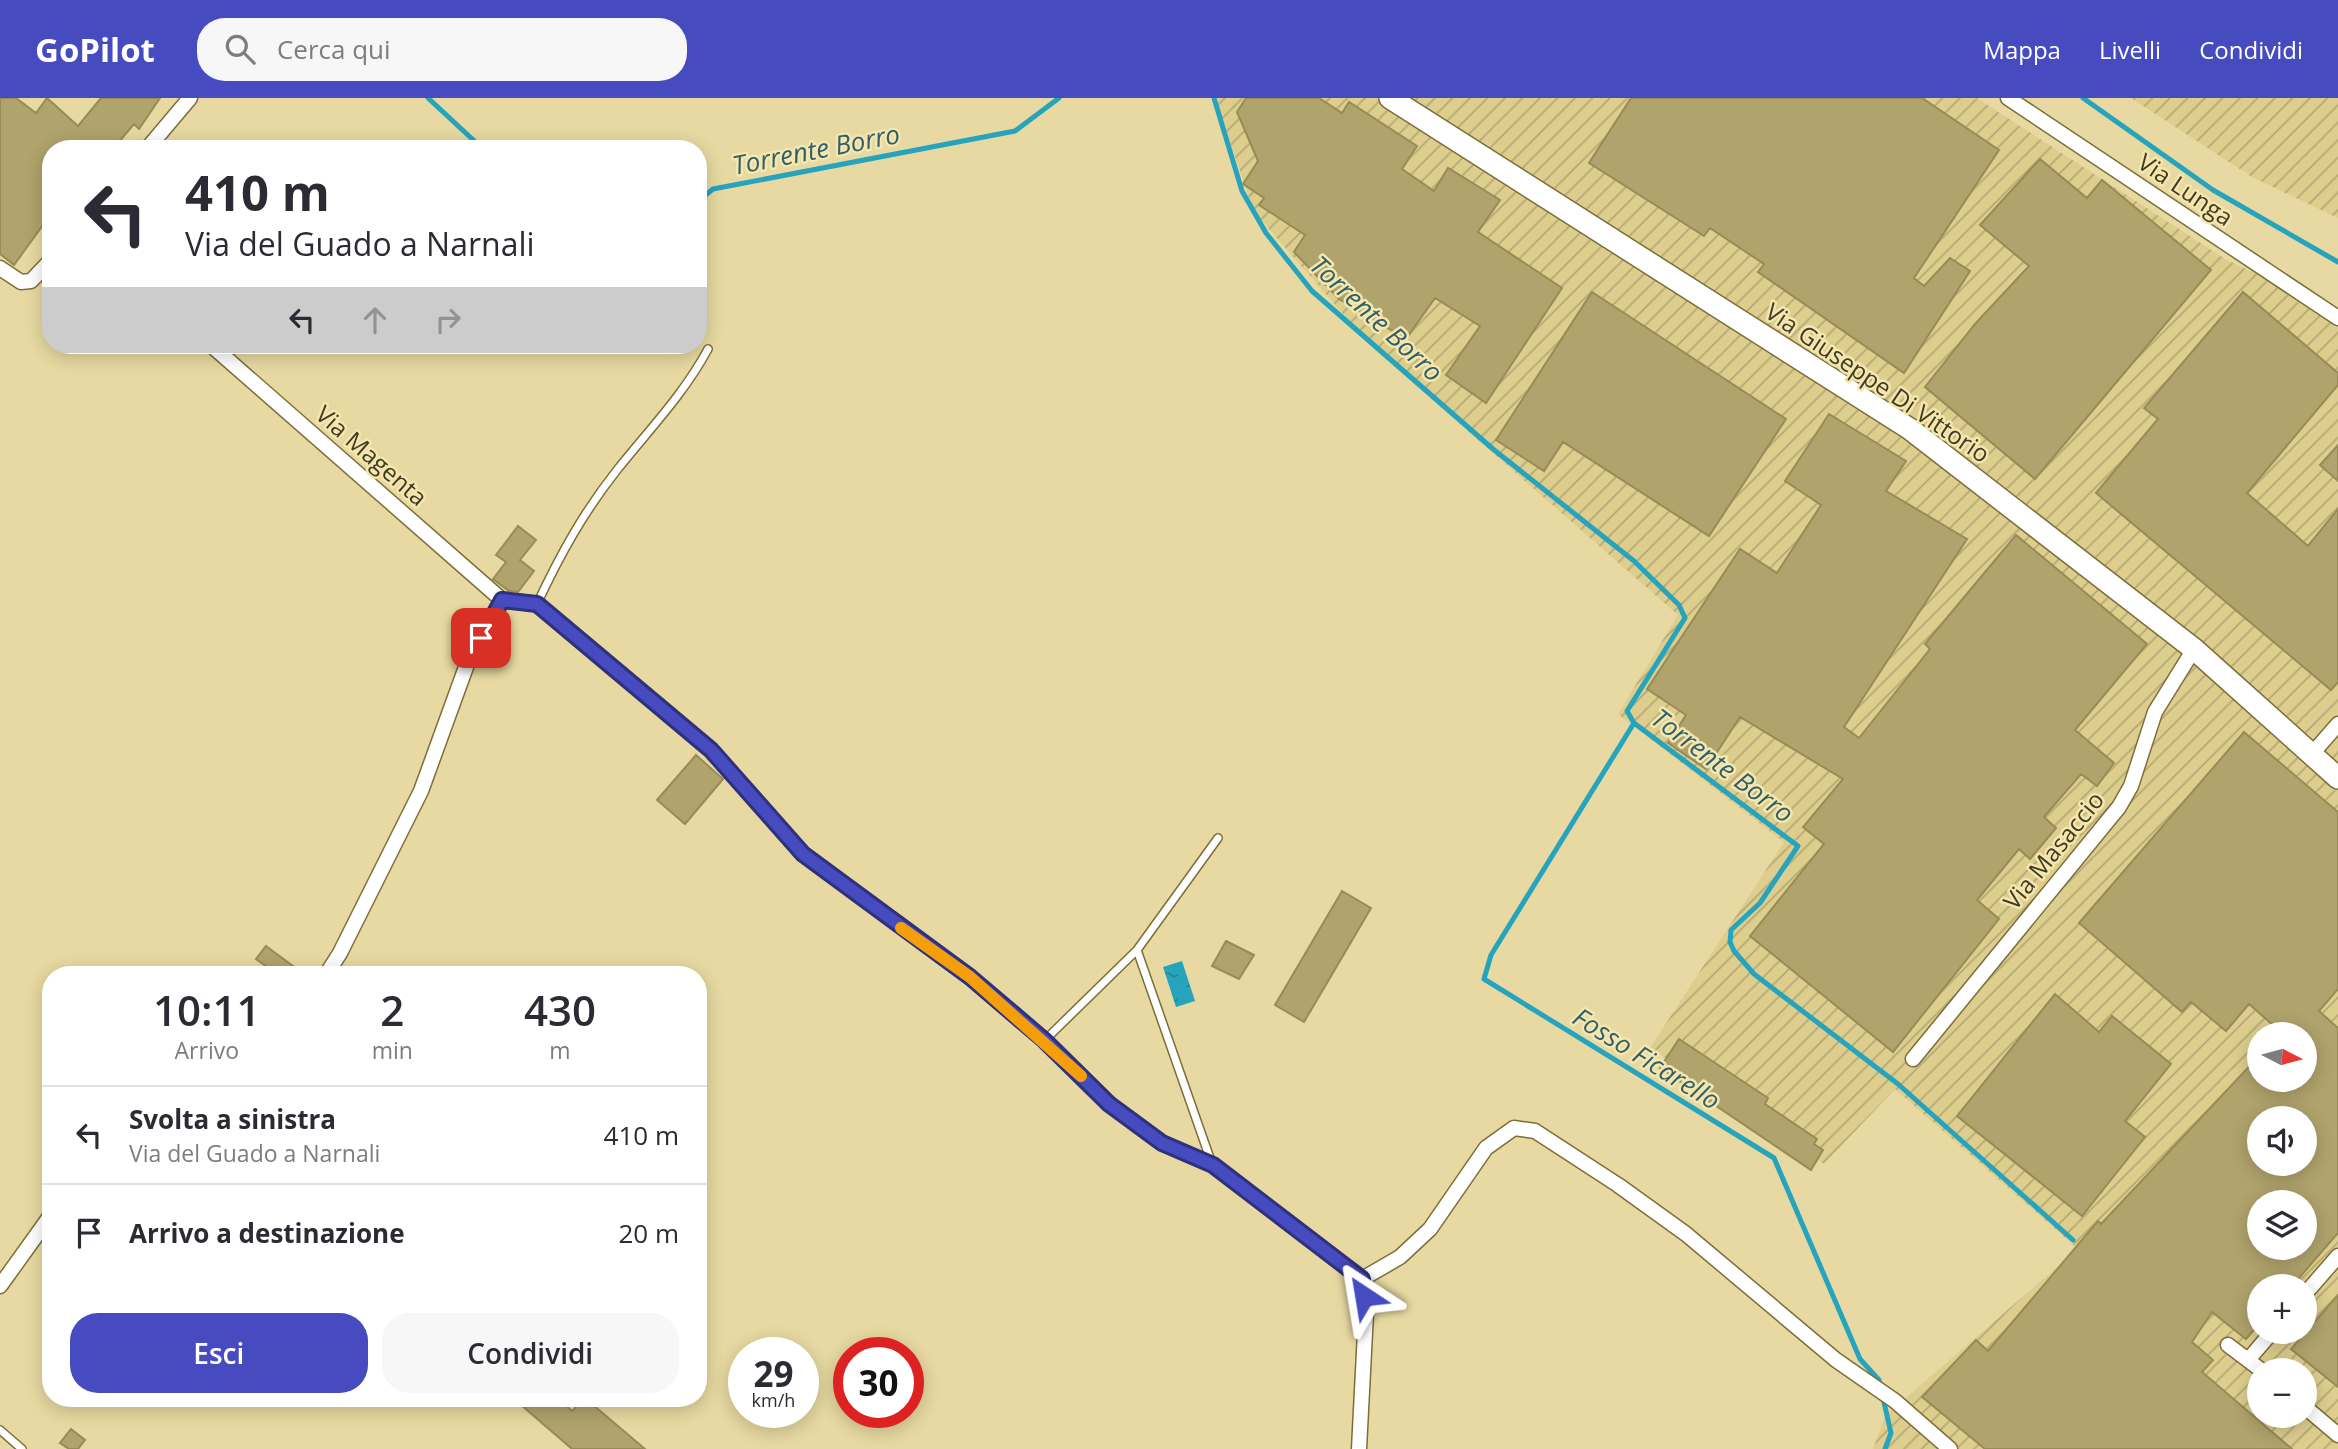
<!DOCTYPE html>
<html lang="it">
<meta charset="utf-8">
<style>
body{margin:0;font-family:"Open Sans",sans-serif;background:#f7f7f7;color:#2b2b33;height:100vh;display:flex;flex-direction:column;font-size:26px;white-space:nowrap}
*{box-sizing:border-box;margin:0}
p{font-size:23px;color:#7c7c81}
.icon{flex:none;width:38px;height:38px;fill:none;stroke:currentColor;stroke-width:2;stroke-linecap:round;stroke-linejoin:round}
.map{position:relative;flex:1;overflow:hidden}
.panel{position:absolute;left:42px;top:868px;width:665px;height:441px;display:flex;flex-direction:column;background:#fff;border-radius:28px;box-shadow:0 4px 18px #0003}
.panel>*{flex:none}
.top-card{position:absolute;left:42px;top:42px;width:665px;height:214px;border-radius:28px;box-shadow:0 4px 18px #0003;background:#fff;color:#2b2b33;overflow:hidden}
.needle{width:46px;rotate:96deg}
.fabs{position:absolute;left:2247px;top:924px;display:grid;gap:14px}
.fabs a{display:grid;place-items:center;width:70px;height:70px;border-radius:50%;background:#fff;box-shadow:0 4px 18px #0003;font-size:35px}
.speed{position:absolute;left:728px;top:1239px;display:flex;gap:14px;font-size:35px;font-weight:700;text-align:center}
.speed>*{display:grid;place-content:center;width:91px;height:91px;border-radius:50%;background:#fff;box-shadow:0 4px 18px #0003;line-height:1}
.speed small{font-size:18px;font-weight:400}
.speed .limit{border:10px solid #d22;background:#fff;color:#111}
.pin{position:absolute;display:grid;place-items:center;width:60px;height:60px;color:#fff;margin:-30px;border-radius:14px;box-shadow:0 4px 10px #0006}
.me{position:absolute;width:77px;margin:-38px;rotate:327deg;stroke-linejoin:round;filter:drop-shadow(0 0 5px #0008)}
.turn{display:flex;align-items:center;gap:24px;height:147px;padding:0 28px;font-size:32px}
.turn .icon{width:91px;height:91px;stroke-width:2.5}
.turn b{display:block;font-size:49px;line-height:60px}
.lanes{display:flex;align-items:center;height:66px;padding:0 28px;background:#0003;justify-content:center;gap:35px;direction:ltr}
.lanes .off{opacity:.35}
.eta{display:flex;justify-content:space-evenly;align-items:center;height:119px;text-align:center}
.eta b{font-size:42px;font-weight:600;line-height:49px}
.cta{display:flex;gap:14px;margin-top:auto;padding:14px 28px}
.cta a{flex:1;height:80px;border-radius:28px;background:#474bc0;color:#fff;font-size:28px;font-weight:600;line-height:80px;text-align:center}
.cta a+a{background:#f7f7f7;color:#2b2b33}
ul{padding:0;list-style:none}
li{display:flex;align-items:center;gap:21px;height:98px;padding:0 28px;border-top:2px solid #e1e1e2}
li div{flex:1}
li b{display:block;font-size:26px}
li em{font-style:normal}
header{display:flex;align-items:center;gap:42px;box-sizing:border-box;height:98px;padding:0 35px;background:#474bc0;color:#fff}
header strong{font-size:33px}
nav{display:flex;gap:38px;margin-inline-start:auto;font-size:24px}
.search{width:490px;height:63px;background:#f7f7f7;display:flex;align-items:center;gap:18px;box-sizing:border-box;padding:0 24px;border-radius:28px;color:#7c7c81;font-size:26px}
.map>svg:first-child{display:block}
.industrial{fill:url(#industrial-furrows);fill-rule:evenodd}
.water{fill:url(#water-ripples)}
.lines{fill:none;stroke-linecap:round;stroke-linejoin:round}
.stream{stroke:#26a3bd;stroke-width:5}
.building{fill:#b0a36c;stroke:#998b55;stroke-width:2;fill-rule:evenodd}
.lane-casing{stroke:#7b6e38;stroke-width:10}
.street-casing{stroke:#7b6e38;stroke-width:17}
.secondary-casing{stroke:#7b6e38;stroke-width:24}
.lane{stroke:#fff;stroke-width:7}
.street{stroke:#fff;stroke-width:14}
.secondary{stroke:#fff;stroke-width:21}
.route-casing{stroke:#2e317d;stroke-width:18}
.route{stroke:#474bc0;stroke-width:12}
.slow{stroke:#f59e0b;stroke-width:12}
.labels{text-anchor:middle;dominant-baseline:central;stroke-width:5;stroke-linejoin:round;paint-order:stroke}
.street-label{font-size:24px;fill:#403b24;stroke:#f4e6ad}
.water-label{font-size:26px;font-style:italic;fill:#2f5f6b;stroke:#f4e6ad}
</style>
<header>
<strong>GoPilot</strong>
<div class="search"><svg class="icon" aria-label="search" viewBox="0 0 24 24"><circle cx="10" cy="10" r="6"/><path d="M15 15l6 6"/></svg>Cerca qui</div>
<nav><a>Mappa</a><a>Livelli</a><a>Condividi</a></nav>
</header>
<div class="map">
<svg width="2338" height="1351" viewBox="0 0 2338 1351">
<defs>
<pattern id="industrial-furrows" width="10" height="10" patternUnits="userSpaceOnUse" patternTransform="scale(1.75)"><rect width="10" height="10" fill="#dece8e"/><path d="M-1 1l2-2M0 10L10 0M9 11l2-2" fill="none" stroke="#b5a874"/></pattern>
<pattern id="water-ripples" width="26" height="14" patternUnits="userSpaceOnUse" patternTransform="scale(1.75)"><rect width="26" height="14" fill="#26a3bd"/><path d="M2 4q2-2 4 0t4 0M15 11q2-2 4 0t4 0" fill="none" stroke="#228699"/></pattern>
</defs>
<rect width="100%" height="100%" fill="#e7d9a1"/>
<!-- industrial -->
<path class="industrial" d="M1215,0H1977L2227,162L2338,214V1351H1873L1885,1318L2078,1151L1895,991L1824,1066L1650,950L1784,744L1618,616L1678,517L1373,250L1254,114ZM2259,936H2305V982H2259ZM2259,1020H2305V1066H2259ZM2259,1104H2305V1150H2259ZM2259,1188H2305V1234H2259ZM2259,1272H2305V1318H2259Z
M2131,0H2338V120L2252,79Z"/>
<!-- water -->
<path class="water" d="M1182,863L1195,903L1176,909L1163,869Z"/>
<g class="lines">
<!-- stream -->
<path class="stream" d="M428,0L483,51
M1214,0L1242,93L1266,135L1312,193L1493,351L1634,463L1679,507L1685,520L1627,613L1634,625L1798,748L1760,805L1731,832L1730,844L1734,853L1754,876L1898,986L2073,1142
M2083,0L2213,92L2338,164
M698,103L713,91L1015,33L1059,0
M1634,625L1491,857L1484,881L1774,1060L1860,1261L1879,1282L1881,1290
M1883,1300L1891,1335L1885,1351"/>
</g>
<!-- building -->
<path class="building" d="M0,0H16L36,15L47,0L78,28L101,0H160L139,31L134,26L113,51H51V116L14,167L0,156Z
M1246,0H1319L1342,15L1349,4L1417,48L1402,71L1434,93L1448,70L1500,102L1478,134L1562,190L1486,305L1446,277L1480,228L1435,200L1406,241L1339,201L1294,154L1305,137L1259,107L1264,100L1243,86L1258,63L1237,14Z
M1631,0H1922L1999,52L1914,180L1924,188L1950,160L1970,173L1904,275L1758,174L1764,166L1710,130L1704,138L1589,65Z
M2040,61L2087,100L2102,82L2211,172L2035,381L1925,289L1975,226L2029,168L1980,127Z
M1592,194L1786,321L1709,438L1563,344L1544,373L1496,342Z
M2243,194L2338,275V287L2247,395L2308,448L2338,411V584L2331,592L2096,395L2158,321L2144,310Z
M1829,316L1906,363L1886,393L1967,441L1844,629L1859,640L1930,551L1925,546L2016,437L2147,546L2075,632L2114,665L2097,688L2081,676L2044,719L2056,730L2030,761L2019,751L1977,802L1999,821L1893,954L1750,838L1824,746L1803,729L1843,681L1740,619L1706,671L1668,645L1686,617L1647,591L1740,451L1777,475L1821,407L1785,383Z
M2338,347V383L2320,367Z
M518,428L536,442L520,462L534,473L518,494L509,493L493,481L506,464L496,457Z
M2244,634L2338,714V891L2319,913L2338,930V1135L2292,1188H2259V1226L2246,1241L2212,1214L2192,1244L2213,1262L2202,1274L2292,1351H1985L1922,1299L1976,1242L1988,1253L2098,1123L2101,1126L2259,958V982H2305V936H2283L2249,906L2226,933L2191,904L2182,914L2079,825ZM2259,1020H2305V1066H2259ZM2259,1104H2305V1150H2259Z
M696,657L723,681L685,726L657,702Z
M1342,793L1371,810L1304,924L1275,907Z
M1226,843L1254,857L1239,881L1212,868Z
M266,848L305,877H278L256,861Z
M2055,896L2099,934L2112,918L2171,966L2125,1023L2145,1039L2082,1118L1957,1018Z
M1679,941L1768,1000L1765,1006L1817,1041L1814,1046L1823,1052L1811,1072L1660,970Z
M2338,1197V1289L2291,1251Z
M513,1300H557L572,1313L585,1300L645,1351H572Z
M71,1331L85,1342L78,1351H69L60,1345Z"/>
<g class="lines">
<defs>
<path id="lane" d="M537,506C560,457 583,415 617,372C648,333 684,296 708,251
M1137,852L1212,1066
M1045,942L1137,852L1218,740
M0,1332L22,1351"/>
<path id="street" d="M2008,0L2338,220
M147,51L190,0
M0,170L21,184L31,183L51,162
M211,247L502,502
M502,502L537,506L711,652L803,756L970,879L1044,942L1109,1006L1162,1045L1213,1067L1362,1181L1400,1159L1430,1131L1486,1050L1514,1030L1535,1033L1618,1087L1686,1136L1836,1262L1895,1303L1950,1351
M2311,657L2338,626
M326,877L340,855L421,693L470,558L502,502
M1913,961L2119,709L2131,688L2155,614L2194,551
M0,1188L51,1117
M2305,1196L2338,1158
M2228,1247L2261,1272
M2248,1262L2272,1234
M2305,1309L2338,1337
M1359,1351L1366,1215L1362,1181"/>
<path id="secondary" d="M1390,0L1910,331L2194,551L2338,680"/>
</defs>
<!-- lane casing -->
<use href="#lane" class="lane-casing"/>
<!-- street casing -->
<use href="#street" class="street-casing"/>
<!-- secondary casing -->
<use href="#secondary" class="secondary-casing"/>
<!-- lane -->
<use href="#lane" class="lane"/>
<!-- street -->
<use href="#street" class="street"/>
<!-- secondary -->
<use href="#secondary" class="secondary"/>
</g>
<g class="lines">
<defs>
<path id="route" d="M481,540L502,502L537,506L711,652L803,756L970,879L1044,942L1109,1006L1162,1045L1213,1067L1362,1181L1364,1198"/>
</defs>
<!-- route casing -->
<use href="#route" class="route-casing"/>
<!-- route -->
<use href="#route" class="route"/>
<!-- slow -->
<path class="slow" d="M901,830L970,879L1081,978"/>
</g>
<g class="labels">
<!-- street labels -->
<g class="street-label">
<text transform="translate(2186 91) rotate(34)">Via Lunga</text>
<text transform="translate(1878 284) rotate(34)">Via Giuseppe Di Vittorio</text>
<text transform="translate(372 357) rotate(41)">Via Magenta</text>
<text transform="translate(2053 752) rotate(-51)">Via Masaccio</text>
</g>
<!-- water labels -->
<g class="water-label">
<text transform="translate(816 51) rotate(-11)">Torrente Borro</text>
<text transform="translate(1377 220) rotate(43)">Torrente Borro</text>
<text transform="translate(1723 667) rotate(37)">Torrente Borro</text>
<text transform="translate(1647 960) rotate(32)">Fosso Ficarello</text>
</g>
</g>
</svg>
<div class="fabs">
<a><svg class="needle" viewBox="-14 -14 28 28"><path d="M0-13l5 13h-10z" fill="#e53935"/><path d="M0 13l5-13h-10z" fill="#7c7c81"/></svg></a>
<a><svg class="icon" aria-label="sound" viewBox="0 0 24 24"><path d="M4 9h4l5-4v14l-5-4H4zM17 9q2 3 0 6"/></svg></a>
<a><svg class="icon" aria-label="layers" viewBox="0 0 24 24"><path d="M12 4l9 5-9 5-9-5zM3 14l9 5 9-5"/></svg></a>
<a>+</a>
<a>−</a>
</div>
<div class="speed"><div>29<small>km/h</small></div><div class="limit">30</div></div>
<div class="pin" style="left:481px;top:540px;background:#d93025"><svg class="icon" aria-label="arrive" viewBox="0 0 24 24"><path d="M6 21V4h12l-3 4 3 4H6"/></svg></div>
<svg class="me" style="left:1364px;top:1198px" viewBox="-20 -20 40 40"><path d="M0-17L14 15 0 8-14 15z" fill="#474bc0" stroke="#fff" stroke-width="4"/></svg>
<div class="top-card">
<div class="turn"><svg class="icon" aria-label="left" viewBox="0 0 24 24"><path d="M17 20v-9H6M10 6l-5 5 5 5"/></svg><div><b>410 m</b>Via del Guado a Narnali</div></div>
<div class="lanes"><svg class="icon" aria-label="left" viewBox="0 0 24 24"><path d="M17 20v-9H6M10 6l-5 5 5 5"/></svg><svg class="icon off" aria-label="ahead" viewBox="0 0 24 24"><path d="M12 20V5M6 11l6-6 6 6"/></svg><svg class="icon off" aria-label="right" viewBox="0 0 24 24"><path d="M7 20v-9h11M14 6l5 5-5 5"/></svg></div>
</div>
<section class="panel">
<div class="eta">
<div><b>10:11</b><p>Arrivo</p></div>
<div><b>2</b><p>min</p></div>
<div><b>430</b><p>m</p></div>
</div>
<ul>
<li><svg class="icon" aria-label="left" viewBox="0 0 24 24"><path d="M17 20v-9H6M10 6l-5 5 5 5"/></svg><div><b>Svolta a sinistra</b><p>Via del Guado a Narnali</p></div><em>410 m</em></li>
<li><svg class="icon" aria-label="arrive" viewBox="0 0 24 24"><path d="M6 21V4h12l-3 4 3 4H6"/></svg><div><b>Arrivo a destinazione</b></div><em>20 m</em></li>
</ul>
<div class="cta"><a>Esci</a><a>Condividi</a></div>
</section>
</div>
